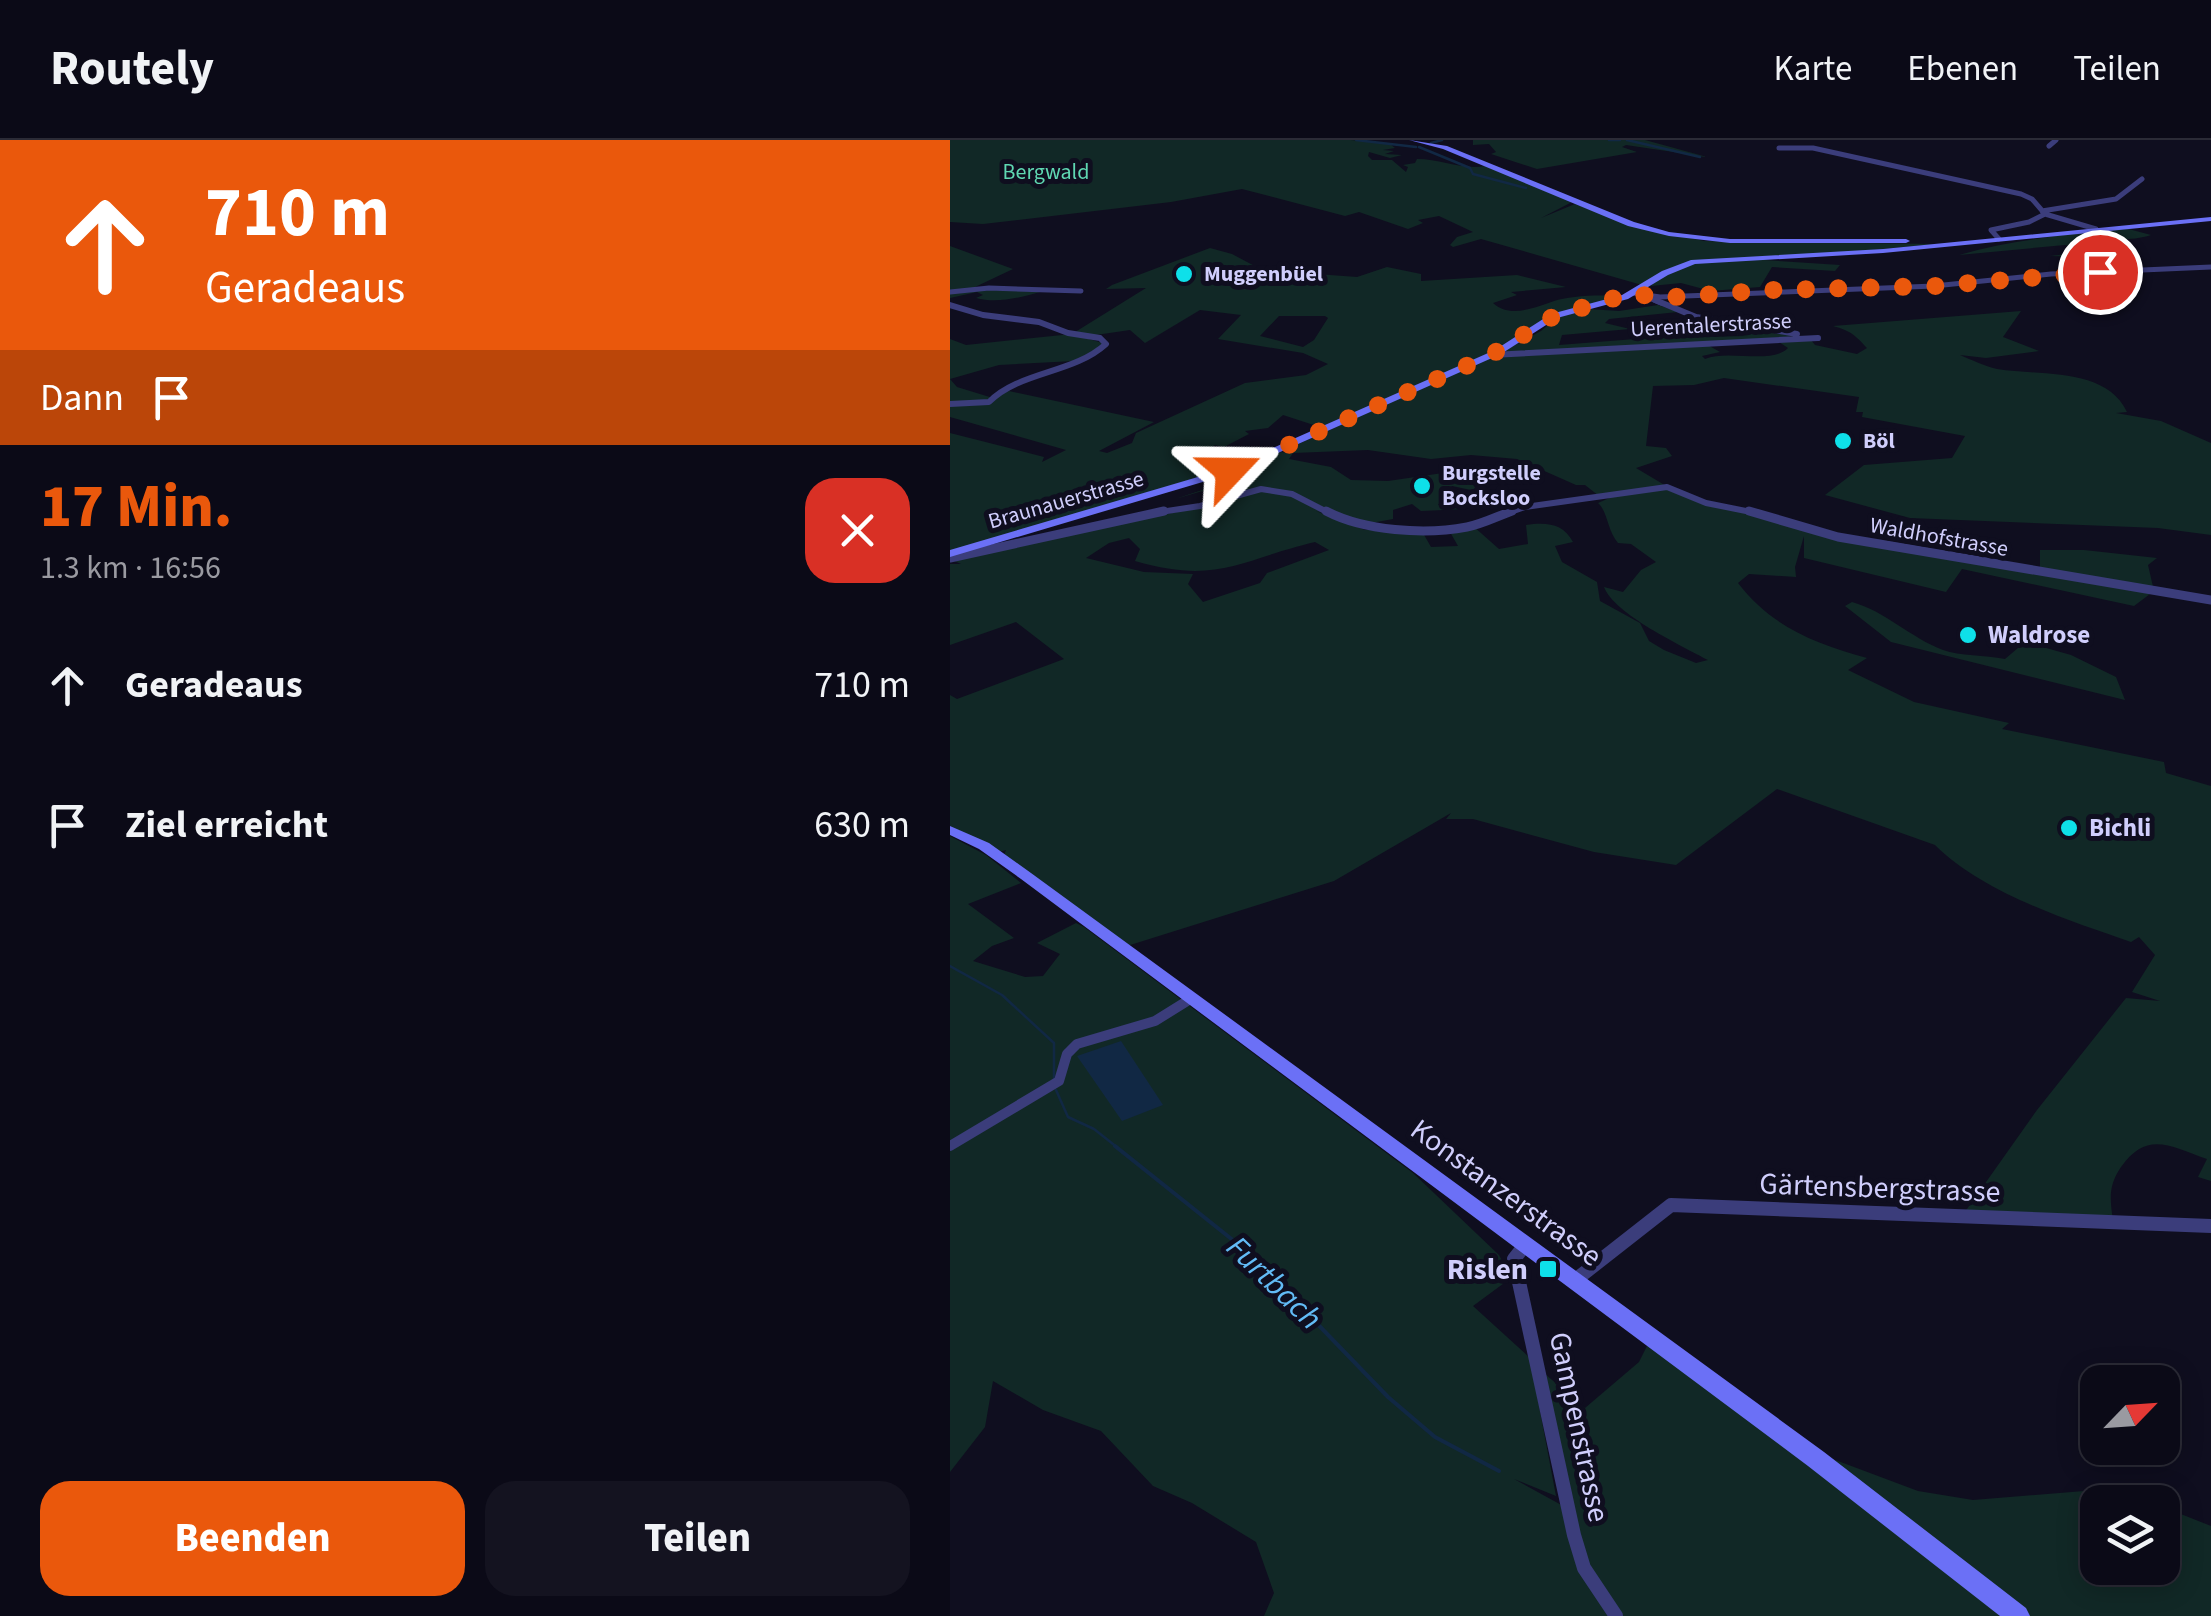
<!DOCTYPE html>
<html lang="de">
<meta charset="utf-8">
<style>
body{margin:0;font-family:"Source Sans 3",sans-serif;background:#141320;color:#f1f3f6;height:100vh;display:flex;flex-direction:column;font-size:38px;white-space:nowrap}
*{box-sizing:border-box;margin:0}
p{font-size:32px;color:#9a9aa1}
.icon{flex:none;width:55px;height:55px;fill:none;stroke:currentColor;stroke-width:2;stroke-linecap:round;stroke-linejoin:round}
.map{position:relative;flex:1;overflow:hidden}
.details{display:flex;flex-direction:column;background:#0b0a17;width:950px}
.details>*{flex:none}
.guide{background:#ea580c;color:#fff;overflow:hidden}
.needle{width:65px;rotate:65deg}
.controls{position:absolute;left:1130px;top:1225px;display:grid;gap:20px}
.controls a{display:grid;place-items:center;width:100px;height:100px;border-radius:20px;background:#0b0a17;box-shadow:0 5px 25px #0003,0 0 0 2px #2b2b36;font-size:50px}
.pin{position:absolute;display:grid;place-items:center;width:85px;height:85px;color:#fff;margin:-42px;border:5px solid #fff;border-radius:50%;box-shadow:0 2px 10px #0007}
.me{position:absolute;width:110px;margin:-55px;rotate:67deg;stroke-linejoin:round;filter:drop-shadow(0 0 8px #0008)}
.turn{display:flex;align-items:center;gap:35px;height:210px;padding:0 40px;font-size:45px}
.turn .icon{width:130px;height:130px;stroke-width:2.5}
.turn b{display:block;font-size:70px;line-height:85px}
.then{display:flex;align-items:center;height:95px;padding:0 40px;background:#0003;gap:20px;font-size:38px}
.round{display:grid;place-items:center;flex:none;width:105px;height:105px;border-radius:30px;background:#141320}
.headline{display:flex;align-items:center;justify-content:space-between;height:170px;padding:0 40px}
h1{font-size:60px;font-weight:800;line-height:75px;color:#ea580c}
.cta{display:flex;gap:20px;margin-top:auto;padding:20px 40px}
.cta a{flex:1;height:115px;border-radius:30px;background:#ea580c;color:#fff;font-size:40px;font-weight:800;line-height:115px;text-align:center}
.cta a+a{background:#141320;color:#f1f3f6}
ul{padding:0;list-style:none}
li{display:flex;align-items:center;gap:30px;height:140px;padding:0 40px}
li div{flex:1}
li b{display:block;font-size:38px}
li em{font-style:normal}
header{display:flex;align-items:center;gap:60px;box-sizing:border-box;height:140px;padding:0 50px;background:#0b0a17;border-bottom:2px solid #2b2b36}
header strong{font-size:48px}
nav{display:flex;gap:55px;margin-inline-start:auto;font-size:35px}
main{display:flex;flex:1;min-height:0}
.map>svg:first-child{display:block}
.green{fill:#112826;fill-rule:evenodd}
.water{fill:#112844}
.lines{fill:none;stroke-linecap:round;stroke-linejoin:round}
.stream-far1{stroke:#112844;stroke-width:2.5}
.stream{stroke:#112844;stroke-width:4}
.street-far4{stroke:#3b3d7b;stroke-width:5}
.street-far3{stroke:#3b3d7b;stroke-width:6}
.street-far2{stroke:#3b3d7b;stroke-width:9}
.street-far1{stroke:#3b3d7b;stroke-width:10}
.street{stroke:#3b3d7b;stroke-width:14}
.secondary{fill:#6b70f6;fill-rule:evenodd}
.route{stroke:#ea580c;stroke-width:18;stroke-dasharray:0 32.4}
.poi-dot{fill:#0ee0e9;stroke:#0f0e1f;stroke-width:4}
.labels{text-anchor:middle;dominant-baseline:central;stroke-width:10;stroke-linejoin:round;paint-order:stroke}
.far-park-label{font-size:22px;fill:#5fd7b2;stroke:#0f0e1f}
.far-poi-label{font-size:22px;font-weight:bold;fill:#d0cefc;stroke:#0f0e1f;text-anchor:start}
.far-street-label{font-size:22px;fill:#d0cefc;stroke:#0f0e1f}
.poi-label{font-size:25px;font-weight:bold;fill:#d0cefc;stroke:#0f0e1f;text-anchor:start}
.near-street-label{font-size:30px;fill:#d0cefc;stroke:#0f0e1f}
.near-poi-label{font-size:30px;font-weight:bold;fill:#d0cefc;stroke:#0f0e1f;text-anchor:end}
.near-water-label{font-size:32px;font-style:italic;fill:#62bbf6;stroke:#0f0e1f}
</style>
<header>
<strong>Routely</strong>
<nav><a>Karte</a><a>Ebenen</a><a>Teilen</a></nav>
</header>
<main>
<section class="details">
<div class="guide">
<div class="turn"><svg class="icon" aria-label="ahead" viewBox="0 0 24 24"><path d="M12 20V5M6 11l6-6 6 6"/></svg><div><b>710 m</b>Geradeaus</div></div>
<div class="then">Dann<svg class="icon" aria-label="arrive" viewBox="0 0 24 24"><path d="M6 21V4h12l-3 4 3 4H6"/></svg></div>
</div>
<div class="headline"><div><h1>17 Min.</h1><p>1.3 km · 16:56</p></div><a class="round" style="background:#d93025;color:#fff"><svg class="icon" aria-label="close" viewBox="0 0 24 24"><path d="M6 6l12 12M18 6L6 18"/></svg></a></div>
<ul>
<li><svg class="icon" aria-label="ahead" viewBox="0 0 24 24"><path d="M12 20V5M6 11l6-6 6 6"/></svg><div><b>Geradeaus</b></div><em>710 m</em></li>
<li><svg class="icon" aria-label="arrive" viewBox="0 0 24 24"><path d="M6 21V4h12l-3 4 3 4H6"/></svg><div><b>Ziel erreicht</b></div><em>630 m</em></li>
</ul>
<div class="cta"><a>Beenden</a><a>Teilen</a></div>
</section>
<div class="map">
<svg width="1261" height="1476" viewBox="0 0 1261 1476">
<rect width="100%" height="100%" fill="#0f0e1f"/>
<!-- green -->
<path class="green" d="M0,0H401L440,4L445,8L433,10L444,11L435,14L452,15L440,18L419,12L418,16L422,20H442L456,32L458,27L453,25L465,23L467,19C491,19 512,30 535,26L624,61L591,78L625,64L676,83L754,101L986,104L814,120L890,125L885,131L822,127L810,147L761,151L731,143L701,146L705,141L692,145L531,99L503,107L500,105L507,97L523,92L489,76L468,80L473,83L458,89L409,72L395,76L292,49L221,62L33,84L0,82Z
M523,0H695L757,17L676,5L672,7L687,12L587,29L541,14L546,12L539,4L523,5Z
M1171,87L1201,95C1181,102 1157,97 1140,105L1152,112L1131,117L1100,116L1140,111L1115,105L1009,115C1062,99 1116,96 1171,87Z
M0,106L63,129L25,147L94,151C72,157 48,164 26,158L33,155L27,152L0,158Z
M260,108L282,114L327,138L339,132L407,137L437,127L471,134V141L567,135L616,147L561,152L567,155L543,163C560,179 586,167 604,161C619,156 655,154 669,157L610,173L560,204L376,289L333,275L318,288L295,291L299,294L274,307L265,305L252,316L270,315L289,325L0,412V293L94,317L92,322L116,310L0,277V199L16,205L122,194L196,148L156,149L162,145ZM250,170L291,175L268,199L353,213L378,224L356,235L295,243L186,293L182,303L157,313L149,311L204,282L59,251L43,258L7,247L0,239L49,225L124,221L156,204L132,197L180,190L195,203ZM329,176H375L378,178L364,200L353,207L310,196Z
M708,165L728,172L659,179L655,183L680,189L754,179L845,196L756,204L770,212L752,216L755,219C778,209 821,225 838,208L829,202L861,200L865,205L907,214L917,208C905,195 901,191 883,186L1071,171L1053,197L1089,211L1036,218L1010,215C1022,220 1034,226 1047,229C1090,236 1156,227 1177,272L1166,273L1211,281L1261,303V395L1208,388L960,378L875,355L914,325L1002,318L1015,296L912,277L913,272H906L909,257L774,238L744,245L703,246L696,306L716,308L722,316L686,328L728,353L856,390L1090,431V410H1134L1207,418L1198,425L1204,451L1184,466L1012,429L996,452L854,418V396L845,427L846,437L799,434L788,443C822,487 864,503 917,518L898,530L964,562L1059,583L1052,589L1214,622L1216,633L1261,646V1041L1248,1037L1257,1019C1220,1006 1197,990 1171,1027C1158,1046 1160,1059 1163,1081L1012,1076L1087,970L1176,858L1210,861L1182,852L1205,815L1189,797L1181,802C1118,780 1033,753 985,705L827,649L726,725L644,712L523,679H496L501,673L384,741L177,806L54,715L56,710L49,712L0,686V555L7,559L114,519L66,482L0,505V424H11L0,419L251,367L293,353L291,348L296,345L284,342L225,359L270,344L298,330L291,328L328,312L343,313L344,306L548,214L591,191L607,177L638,169L669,171ZM680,189L682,192L730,189L798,196L698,198L609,205L612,195ZM418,310L481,319L521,315L567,319L626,345H635L649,356L666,355L648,363C658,372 657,390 668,403L681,404L706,422L691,430L673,452L654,447C664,474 732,506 758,520L746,523L714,510L699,501L690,483L650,461L647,442L612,422L605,406L623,402C613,383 596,382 576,385L578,404L549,409L523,386L500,392L508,406L481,407L473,393L475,389L415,390L366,371L416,384L443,379V370L462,364L471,371L516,369V366L488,365L502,346L521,350L538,343L493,333L438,341L401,340L381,327L339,319L343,313ZM179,398L190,409L185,421C268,445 289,420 365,402L379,410L317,433L310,443L253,462L238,444L243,434L194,432L136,418L159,403Z
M902,462C935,471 961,498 993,510C1010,516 1035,515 1055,519L1075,502L1121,515L1166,537L1175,560L941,502L895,466Z
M0,696L36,715L71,743L18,764L64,798L42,806L23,821L75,837L93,836L110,814L87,803L126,783L134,787L463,1033L549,1115L561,1138L523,1166L580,1218L606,1356L564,1339L615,1367L588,1228L635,1268L689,1222L701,1198L880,1318L968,1351L1023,1360L1134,1351L1198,1362H1148V1428H1212L1213,1367L1256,1384L1261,1386V1476H314L324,1453L306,1402L242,1363L203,1346L151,1291L93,1270L43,1241L35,1287L0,1332Z"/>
<!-- water -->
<path class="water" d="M171,901L213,965L172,981L127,916Z"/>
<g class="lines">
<!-- stream-far1 -->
<path class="stream-far1" d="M406,0L466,7
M659,0H670
M677,0L750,17
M481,3L492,0
M469,7L520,28L523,34L576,48
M0,826L52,855L104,903V940
M106,950L118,977L144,989L168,1008"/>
<!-- stream -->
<path class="stream" d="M165,1006L299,1113L438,1257L485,1297L549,1331"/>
<!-- street-far4 -->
<path class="street-far4" d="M1099,6L1106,0
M829,8H863L1071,54L1082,59L1095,74L1079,82L1041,90L1049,99
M1092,71L1166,59L1192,39
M1095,74L1146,89
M0,152L39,148L131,151
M683,153L710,157L984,146L1101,134L1261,127
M699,158L711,163"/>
<!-- street-far3 -->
<path class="street-far3" d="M705,160L746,177L847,194
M0,165L33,175L89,182L118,193L150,198L156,204C123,234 70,231 39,262L0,264
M541,215L868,198
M197,374L250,366L311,349L342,354L381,374
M555,374L575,367L717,347L756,363L811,374"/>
<!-- street-far2 -->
<path class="street-far2" d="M376,371C414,391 475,395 517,387C532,384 548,376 562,371
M799,371L888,397L1261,460
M0,418L214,371"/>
<!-- street-far1 -->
<path class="street-far1" d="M0,1006L109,941L117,914L127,904L205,881L242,858"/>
<!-- street -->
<path class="street" d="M575,1105L564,1119L624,1395L634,1428L666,1476
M624,1141L721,1065L1261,1086"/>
<!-- secondary -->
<path class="secondary" d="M459,0L497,6L684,82L719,92L780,99H956L960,101L956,103H780L719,96L678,86L493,9Z
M1261,77V81L933,113L745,124L718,135L678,159L607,178L551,214L283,333L0,417V410L275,329L545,210L601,174L672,155L712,131L741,120L933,109Z
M0,686L39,703L81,733L874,1312L1076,1468L1080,1476H1050L858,1326L71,739L29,709L0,695Z"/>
</g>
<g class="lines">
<!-- route -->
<path class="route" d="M280,331L541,215L604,176L682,153L710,158L822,150L984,146L1150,132"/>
</g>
<!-- markers -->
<g class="poi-dot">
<circle cx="234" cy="134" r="10"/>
<circle cx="893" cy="301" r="10"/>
<circle cx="472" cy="346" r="10"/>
<circle cx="1018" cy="495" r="10"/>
<circle cx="1119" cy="688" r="10"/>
<rect x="588" y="1119" width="20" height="20" rx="5"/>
</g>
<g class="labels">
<!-- far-park labels -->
<g class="far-park-label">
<text x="96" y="32">Bergwald</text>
</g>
<!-- far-poi labels -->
<g class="far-poi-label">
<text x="254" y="134">Muggenbüel</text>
<text x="913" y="301">Böl</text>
<text x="492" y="333">Burgstelle<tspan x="492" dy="25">Bocksloo</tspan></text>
</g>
<!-- far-street labels -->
<g class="far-street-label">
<text transform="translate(761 185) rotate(-3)">Uerentalerstrasse</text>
<text transform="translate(116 360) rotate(-16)">Braunauerstrasse</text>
<text transform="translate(989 397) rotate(10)">Waldhofstrasse</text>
</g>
<!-- poi labels -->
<g class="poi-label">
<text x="1038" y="495">Waldrose</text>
<text x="1139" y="688">Bichli</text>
</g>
<!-- near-street labels -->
<g class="near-street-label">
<text transform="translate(930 1048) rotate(2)">Gärtensbergstrasse</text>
<text transform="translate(556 1053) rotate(36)">Konstanzerstrasse</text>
<text transform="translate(629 1287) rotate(78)">Gampenstrasse</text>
</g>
<!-- near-poi labels -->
<g class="near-poi-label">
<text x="578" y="1129">Rislen</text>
</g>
<!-- near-water labels -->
<g class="near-water-label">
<text transform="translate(324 1143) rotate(44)">Furtbach</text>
</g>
</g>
</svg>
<div class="controls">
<a><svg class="needle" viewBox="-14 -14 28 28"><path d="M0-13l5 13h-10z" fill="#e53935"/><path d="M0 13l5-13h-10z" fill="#9a9aa1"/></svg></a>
<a><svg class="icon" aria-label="layers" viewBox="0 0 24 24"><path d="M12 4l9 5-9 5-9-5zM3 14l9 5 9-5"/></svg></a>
</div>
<div class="pin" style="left:1150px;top:132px;background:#d93025"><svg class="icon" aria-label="arrive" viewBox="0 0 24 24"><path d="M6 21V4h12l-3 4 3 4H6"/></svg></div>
<svg class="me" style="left:280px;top:331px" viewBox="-20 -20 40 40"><path d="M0-17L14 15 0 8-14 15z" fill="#ea580c" stroke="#fff" stroke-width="4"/></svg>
</div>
</main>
